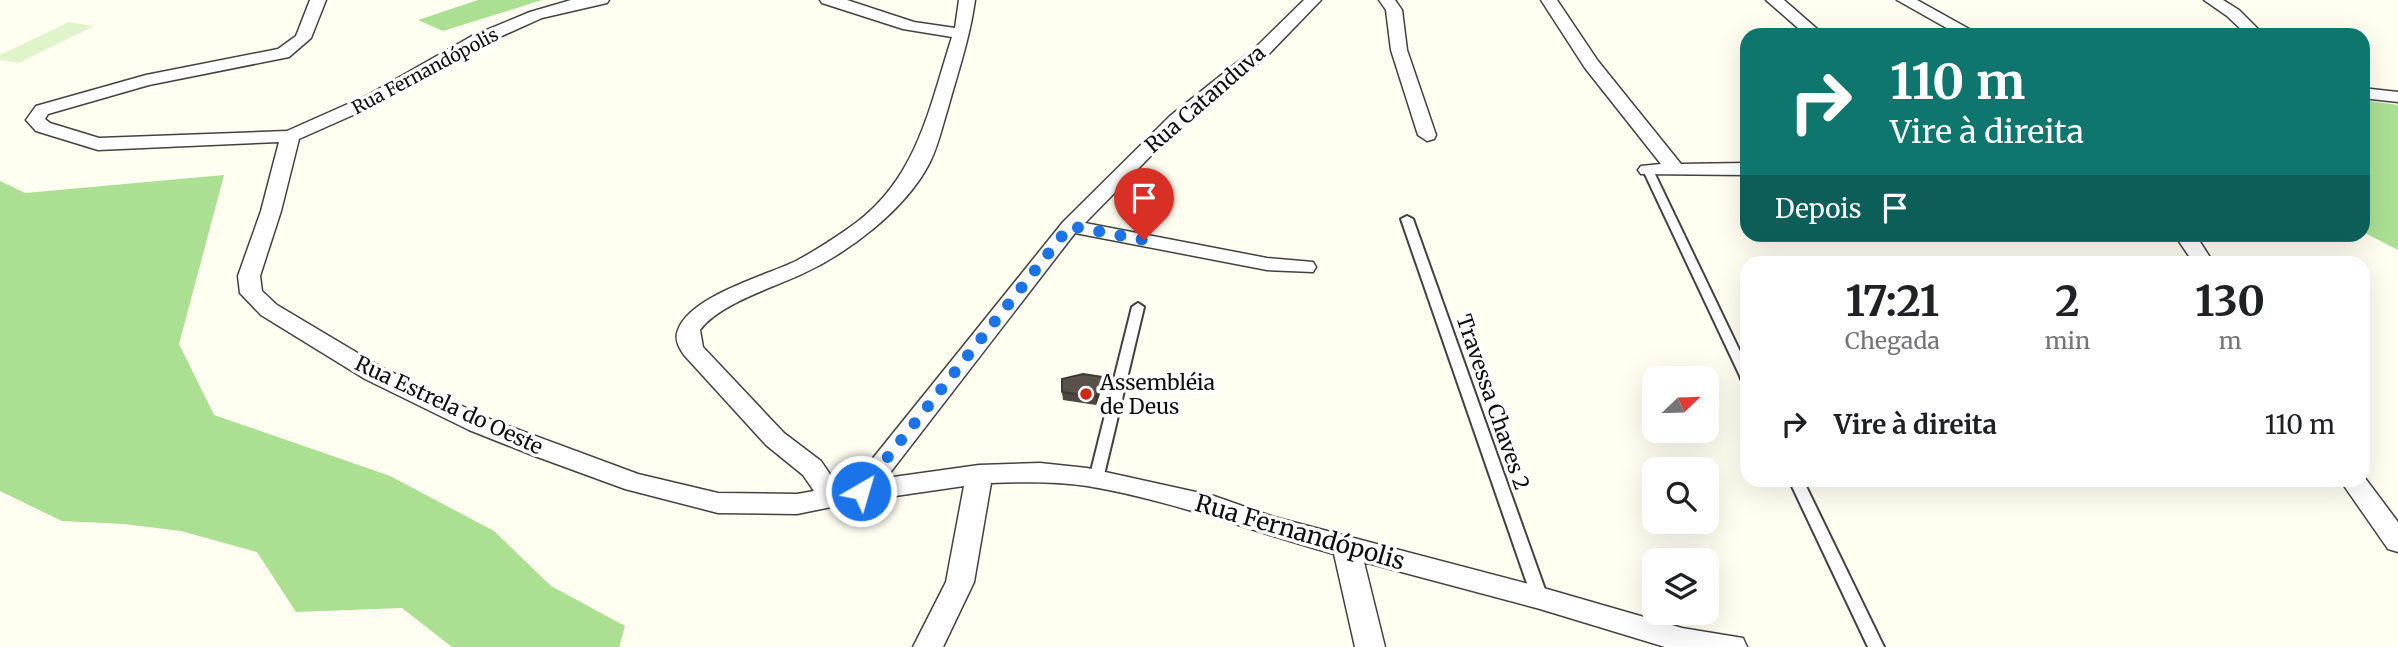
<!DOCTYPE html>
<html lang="pt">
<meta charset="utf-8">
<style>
body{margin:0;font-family:Merriweather,serif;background:#f6f6f6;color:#202124;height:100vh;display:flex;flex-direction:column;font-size:26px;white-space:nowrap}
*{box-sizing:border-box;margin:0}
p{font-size:23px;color:#757577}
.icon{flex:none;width:38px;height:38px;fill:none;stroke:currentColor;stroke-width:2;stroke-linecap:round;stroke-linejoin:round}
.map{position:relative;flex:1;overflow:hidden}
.side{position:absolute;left:1740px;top:256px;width:630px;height:231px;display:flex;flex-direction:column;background:#fff;border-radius:21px;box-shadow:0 7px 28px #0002}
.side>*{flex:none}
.guide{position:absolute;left:1740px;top:28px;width:630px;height:214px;border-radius:21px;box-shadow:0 7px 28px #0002;background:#0f766e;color:#fff;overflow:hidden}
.needle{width:46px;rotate:67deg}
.tools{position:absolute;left:1642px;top:366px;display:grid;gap:14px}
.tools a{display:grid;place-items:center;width:77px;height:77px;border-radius:14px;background:#fff;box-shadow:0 7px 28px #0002;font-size:35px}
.pin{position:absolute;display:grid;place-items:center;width:60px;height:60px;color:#fff;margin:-72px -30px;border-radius:50% 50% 50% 0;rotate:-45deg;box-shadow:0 0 7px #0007}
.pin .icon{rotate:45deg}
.me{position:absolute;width:77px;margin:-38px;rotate:38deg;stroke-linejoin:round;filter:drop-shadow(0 0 5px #0008)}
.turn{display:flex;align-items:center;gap:24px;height:147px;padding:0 35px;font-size:32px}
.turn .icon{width:91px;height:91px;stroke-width:2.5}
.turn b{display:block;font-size:49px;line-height:60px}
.then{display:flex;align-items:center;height:66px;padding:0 35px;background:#0003;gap:14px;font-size:26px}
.eta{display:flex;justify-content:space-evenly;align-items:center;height:119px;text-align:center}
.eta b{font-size:42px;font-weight:700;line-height:49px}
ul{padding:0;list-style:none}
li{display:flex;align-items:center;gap:21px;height:98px;padding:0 35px}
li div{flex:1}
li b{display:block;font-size:26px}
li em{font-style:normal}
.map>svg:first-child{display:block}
.forest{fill:#abe093}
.pitch{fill:#dff4c8}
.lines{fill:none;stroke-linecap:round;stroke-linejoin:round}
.lane-casing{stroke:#424242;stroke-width:4}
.street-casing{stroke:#424242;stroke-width:3}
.lane{fill:#fff;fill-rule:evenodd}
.street{fill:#fff;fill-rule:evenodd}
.wall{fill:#4d4740}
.shaded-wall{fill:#3e3934}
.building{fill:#59524a;stroke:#3e3934;stroke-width:2}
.route{stroke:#1a73e8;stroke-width:12;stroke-dasharray:0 21.6}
.poi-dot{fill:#cd2918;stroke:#fff;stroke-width:2.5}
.labels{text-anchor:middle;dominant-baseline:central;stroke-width:7;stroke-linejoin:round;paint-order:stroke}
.far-street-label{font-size:18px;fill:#0f0f0f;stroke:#fff}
.street-label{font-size:21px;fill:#0f0f0f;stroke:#fff}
.poi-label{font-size:21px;fill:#0f0f0f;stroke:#fff;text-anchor:start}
.near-street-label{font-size:24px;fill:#0f0f0f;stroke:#fff}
</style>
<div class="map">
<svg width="2398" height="647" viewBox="0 0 2398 647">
<rect width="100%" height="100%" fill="#fffef1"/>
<!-- forest -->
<path class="forest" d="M478,0H542L443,31L418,20Z
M2362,100L2398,105V250L2363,232Z
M224,175L179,344L214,415L390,476L494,531L551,586L625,626L619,647H452L402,608L296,612L257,552L181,531L124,524L62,521L0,491V181L25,193Z"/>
<!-- pitch -->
<path class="pitch" d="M69,22L94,26L19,63L0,60V55Z"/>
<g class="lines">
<defs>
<path id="lane" d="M1648,167L1653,170L1746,364V380L1741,379L1740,376L1643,170Z
M1407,216L1413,219L1548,598L1545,602L1540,604L1535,602L1532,598L1401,219Z
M1138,303L1144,307L1103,479L1101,483H1091L1089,479L1132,307Z
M1789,480H1803L1884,647H1868Z"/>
<path id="street" d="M310,0H326L311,38L289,57L149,85L48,114L45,119L50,123L99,138L287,131L368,95L472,36L530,12L571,0H609L607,3L542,18L484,44L380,103L299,139L281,211L260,276L262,291L277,305L381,367L487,418L638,474L718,493L797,494L814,491L803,475L766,445L684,355C679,348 674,339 678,330C690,296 765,276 796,261C813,252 830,241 846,230C916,184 928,112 952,37L903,29L822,3L820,0H847L914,22L955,28L959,0H975C970,37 958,72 948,108C942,127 938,147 929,164C905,210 848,253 802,274C772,288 719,304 700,330L703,347L784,433L821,461L838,486L853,483L1063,222L1170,116L1254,49L1304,0H1321L1266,57L1182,124L1085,223L1267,258L1313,262L1316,267L1313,272L1267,270L1075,233L886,478L979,465L1040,463L1087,468L1214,496L1274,517L1540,587L1682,628L1743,638L1747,647H1665L1540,609L1364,562L1385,647H1355L1334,554C1251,531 1171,500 1087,486C1054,481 1023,482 991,483L974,582L943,647H913L946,582L964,486L861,501L797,514L718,513L625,489L532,455L469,430L365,379L261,315L240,293L238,276L261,211L279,142L98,150L36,131L26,120L36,106L146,75L278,49L296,36Z
M1379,0H1395L1402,10L1407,50L1436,135L1434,139L1427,141L1418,135L1391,50L1386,10Z
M1541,0H1557L1598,61L1681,164L1746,163V175L1641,174L1638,170L1641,166L1661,164L1585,68Z
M1766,0H1784L1824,35H1806Z
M1897,0H1917L1980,35H1959Z
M2204,0H2223L2239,10L2264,35H2247L2227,16Z
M2362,88L2398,92V102L2362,98Z
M2174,234H2195L2213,262H2193Z
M2362,474L2398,522V552L2388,549L2340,480H2362Z"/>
</defs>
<!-- lane casing -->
<use href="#lane" class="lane-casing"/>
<!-- street casing -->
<use href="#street" class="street-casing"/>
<!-- lane -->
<use href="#lane" class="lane"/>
<!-- street -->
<use href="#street" class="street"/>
</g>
<!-- wall -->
<path class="wall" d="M1103,385L1096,405L1063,400L1062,392Z"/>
<!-- shaded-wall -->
<path class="shaded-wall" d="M1103,377V385L1096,405V397Z"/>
<!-- building -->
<path class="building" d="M1083,374L1103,377L1096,397L1062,392V379Z"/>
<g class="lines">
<!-- route -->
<path class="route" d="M861,491L1070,226L1144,240"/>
</g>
<!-- markers -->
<circle class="poi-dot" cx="1086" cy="394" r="7"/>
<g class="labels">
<!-- far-street labels -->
<g class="far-street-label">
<text transform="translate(425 71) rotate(-28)">Rua Fernandópolis</text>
</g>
<!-- street labels -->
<g class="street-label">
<text transform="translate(1205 99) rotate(-41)">Rua Catanduva</text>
<text transform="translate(1493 402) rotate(71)">Travessa Chaves 2</text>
<text transform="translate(449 405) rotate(25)">Rua Estrela do Oeste</text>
</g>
<!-- poi labels -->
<g class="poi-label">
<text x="1100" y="382">Assembléia<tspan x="1100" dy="24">de Deus</tspan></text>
</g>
<!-- near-street labels -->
<g class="near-street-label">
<text transform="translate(1300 532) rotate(16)">Rua Fernandópolis</text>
</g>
</g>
</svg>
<div class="tools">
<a><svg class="needle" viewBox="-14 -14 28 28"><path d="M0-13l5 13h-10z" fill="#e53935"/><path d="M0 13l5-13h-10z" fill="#757577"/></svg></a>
<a><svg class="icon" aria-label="search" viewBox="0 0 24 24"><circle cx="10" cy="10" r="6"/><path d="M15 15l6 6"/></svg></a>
<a><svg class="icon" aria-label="layers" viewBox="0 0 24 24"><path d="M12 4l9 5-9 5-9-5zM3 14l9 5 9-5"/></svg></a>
</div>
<div class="pin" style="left:1144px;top:240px;background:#d93025"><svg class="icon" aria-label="arrive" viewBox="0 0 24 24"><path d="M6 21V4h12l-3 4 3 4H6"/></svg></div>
<svg class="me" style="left:861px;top:491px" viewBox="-20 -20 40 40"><circle r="17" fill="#1a73e8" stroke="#fff" stroke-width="3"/><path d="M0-11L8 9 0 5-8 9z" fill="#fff"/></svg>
<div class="guide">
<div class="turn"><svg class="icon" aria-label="right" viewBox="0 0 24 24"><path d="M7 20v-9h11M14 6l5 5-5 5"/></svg><div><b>110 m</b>Vire à direita</div></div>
<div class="then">Depois<svg class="icon" aria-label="arrive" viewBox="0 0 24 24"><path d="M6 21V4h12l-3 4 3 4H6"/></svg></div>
</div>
<section class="side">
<div class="eta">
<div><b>17:21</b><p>Chegada</p></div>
<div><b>2</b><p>min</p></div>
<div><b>130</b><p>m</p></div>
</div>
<ul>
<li><svg class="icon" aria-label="right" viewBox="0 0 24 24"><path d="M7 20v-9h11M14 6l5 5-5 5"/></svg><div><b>Vire à direita</b></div><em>110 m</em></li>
</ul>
</section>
</div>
